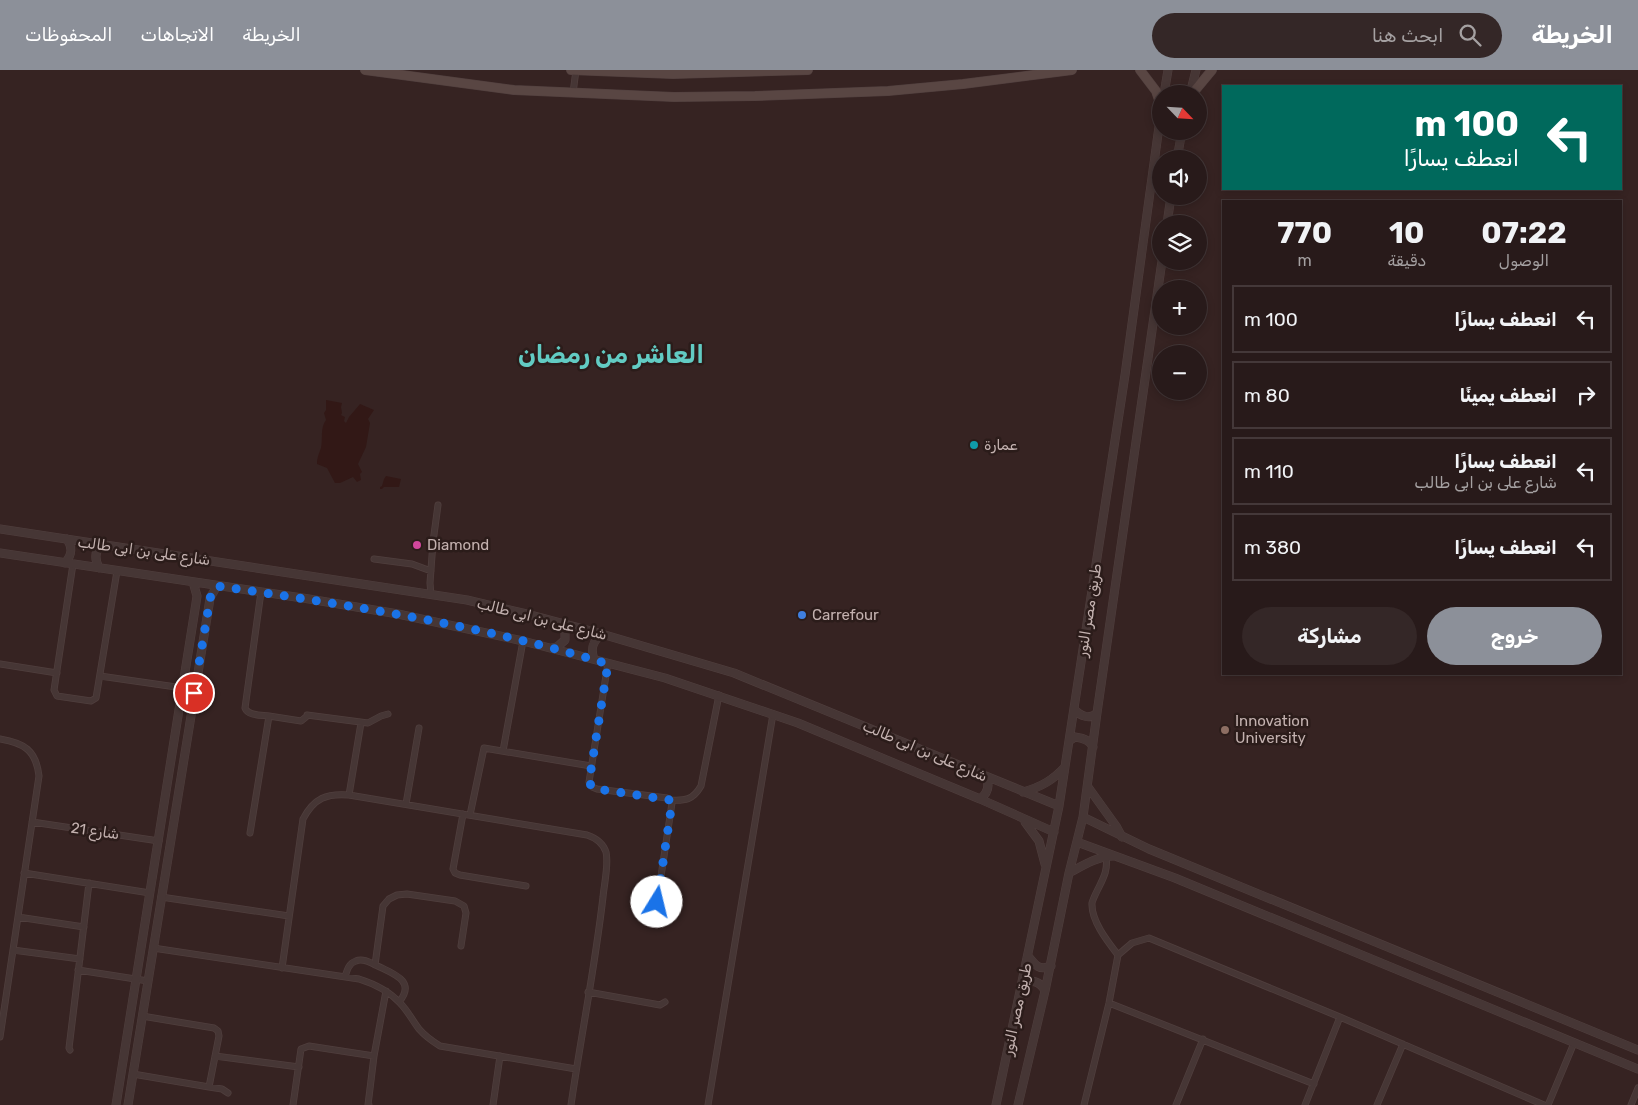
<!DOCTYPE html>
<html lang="ar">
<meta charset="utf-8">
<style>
body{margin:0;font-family:Rubik,"Noto Naskh Arabic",sans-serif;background:#342727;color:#f1f3f6;direction:rtl;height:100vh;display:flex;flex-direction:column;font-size:19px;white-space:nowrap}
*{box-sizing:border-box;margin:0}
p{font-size:16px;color:#a5a1a2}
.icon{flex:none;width:28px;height:28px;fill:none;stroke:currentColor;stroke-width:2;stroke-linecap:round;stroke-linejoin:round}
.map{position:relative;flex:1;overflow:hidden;direction:ltr}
.drawer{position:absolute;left:1222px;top:130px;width:400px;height:475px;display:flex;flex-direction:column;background:#281a1a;border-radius:0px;box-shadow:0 2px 8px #0003,0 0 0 1px #443839;direction:rtl}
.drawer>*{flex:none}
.top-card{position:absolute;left:1222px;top:15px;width:400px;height:105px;border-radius:0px;box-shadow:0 2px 8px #0003,0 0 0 1px #443839;direction:rtl;background:#00695c;color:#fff;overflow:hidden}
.needle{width:32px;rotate:115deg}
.fabs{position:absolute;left:1152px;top:15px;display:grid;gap:10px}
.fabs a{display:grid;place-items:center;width:55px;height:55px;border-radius:50%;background:#281a1a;box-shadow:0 2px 8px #0003,0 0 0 1px #443839;font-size:25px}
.pin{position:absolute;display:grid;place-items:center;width:42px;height:42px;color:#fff;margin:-21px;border:2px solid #fff;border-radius:50%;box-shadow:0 1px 5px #0007}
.me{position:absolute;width:55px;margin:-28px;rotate:9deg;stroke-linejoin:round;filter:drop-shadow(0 0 4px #0008)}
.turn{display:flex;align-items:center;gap:18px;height:105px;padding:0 20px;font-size:22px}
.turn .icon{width:65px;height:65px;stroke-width:2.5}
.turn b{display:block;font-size:35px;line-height:42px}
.eta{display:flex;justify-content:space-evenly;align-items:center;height:85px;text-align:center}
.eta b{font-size:30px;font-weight:700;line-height:35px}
.action{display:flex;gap:10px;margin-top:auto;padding:10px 20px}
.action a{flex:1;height:58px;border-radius:30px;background:#8c9099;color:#fff;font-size:20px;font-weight:700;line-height:58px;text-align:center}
.action a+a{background:#342727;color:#f1f3f6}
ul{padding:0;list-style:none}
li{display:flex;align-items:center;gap:15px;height:68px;margin:0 10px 8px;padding:0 10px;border:2px solid #443839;border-radius:0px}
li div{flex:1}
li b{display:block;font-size:19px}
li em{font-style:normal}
header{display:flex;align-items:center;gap:30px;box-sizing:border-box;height:70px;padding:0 25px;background:#8c9099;color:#fff}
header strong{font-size:24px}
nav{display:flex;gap:28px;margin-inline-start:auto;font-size:18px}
.search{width:350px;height:45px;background:#342727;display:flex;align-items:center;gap:12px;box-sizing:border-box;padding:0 18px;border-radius:28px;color:#a5a1a2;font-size:19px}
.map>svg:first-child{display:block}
.water{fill:#321816}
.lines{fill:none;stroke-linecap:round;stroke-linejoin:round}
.minor-casing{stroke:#503f3e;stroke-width:7}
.tertiary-casing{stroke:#503f3e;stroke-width:9}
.secondary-casing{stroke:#503f3e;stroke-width:10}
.minor{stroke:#463635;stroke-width:5.5}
.tertiary{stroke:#463635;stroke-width:8}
.secondary{stroke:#594643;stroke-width:9}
.route{stroke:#1a73e8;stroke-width:9;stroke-dasharray:0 16.2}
.culture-dot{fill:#0f9aa8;stroke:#2b1c1a;stroke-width:2}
.hotel-dot{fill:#d1479c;stroke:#2b1c1a;stroke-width:2}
.shop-dot{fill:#3f7fe0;stroke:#2b1c1a;stroke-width:2}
.education-dot{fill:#8d6e63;stroke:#2b1c1a;stroke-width:2}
.labels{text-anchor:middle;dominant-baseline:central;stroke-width:5;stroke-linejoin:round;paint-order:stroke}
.poi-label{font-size:15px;fill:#c3b1af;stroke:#2b1c1a;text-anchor:start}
.street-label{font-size:15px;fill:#c3b1af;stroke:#2b1c1a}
.town-label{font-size:25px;font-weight:bold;fill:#62cbc3;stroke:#2b1c1a}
</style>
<header>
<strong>الخريطة</strong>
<div class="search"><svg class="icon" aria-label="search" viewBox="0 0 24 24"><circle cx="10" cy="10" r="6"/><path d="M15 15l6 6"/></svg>ابحث هنا</div>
<nav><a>الخريطة</a><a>الاتجاهات</a><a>المحفوظات</a></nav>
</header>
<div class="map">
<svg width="1638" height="1035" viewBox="0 0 1638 1035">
<rect width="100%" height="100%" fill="#362322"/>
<!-- water -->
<path class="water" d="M326,330L342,333L341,337L342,343L341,345L345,347L344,351L346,353L349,347L360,334L374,340L368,349L370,353L366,377L358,394L362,402L360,404L361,410L357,412L353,407L340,413H335L327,398L317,394C317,387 319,384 321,378C323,368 320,358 326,350L324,343L326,340Z
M386,406L401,409L399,417H384L382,419H380V417L382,416L384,409Z"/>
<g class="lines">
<defs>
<path id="minor" d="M573,23L576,0
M374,489L412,494L431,501
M73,494L54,620L57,626L91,631L96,628L117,501
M261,522L245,638C248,646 261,645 269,646
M431,525L430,513L433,472L438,435
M608,593L589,712L592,717L597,719L667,728L670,730L672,733L655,846L652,849
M0,594L57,603
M100,606L183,618
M307,645L368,653L381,646L388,644
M0,669C24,673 36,680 39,706L0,967
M503,681L523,571
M349,725L361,653
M670,730C685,731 693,730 701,716L719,625
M406,734L419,658
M463,744L453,799L455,803L460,805L526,816
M470,745L484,678L591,696
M32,752L159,771
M250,763L269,646L301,651L306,647
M1106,786C1108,800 1104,807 1098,819C1096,823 1093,829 1092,833C1091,851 1108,872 1118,885
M24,803L150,823
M161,827L289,846
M18,847L84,857
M153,878L359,909C375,914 389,921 400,933C408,941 412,950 419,959C425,966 432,971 440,976L576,999
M13,880L80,889
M375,895L383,836L389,829L397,825L407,824L455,831L464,836L466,843L461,876
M282,898L303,749C314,728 327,723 349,725L587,765C596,768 603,773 606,782C609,794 604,815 603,827C595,897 581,966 571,1035
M78,900L148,911
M345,907C347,900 349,893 356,891C364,887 374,895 382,898C397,905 415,913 399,932
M588,922L660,935L665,932
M1109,933L1314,1014
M142,946L214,958L218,961L219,966L209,1017
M70,980L69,978L89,813
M215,986L299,997
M133,1004L209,1017L222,1019L228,1023
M293,1035L301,979L309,976L374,986
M369,1035H368L374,986L386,921
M493,1035L500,986
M708,1035L773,644
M1084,1035L1109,933L1118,885L1132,873L1149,868L1340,947L1544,1035
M1176,1035L1203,969
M1305,1035L1340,947
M1377,1035L1403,974
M1548,1035L1574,973
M1631,1035L1638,1018"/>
<path id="tertiary" d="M1164,24L1168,0
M1190,24L1196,0
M1177,89L1182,61
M1167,154L1171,126
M0,459L467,530L531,545L595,562L734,603L1059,736
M0,483L309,529L398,544L523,571L665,608L798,653L980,729L1054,762
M65,493C72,485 73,478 67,469
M99,498C95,490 94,481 102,474
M552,578L557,577L565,570V561L560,553
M594,589C590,578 593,571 602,564
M1074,639C1080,646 1090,650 1097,643
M1069,671L1075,667C1083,668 1090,670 1093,677
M1088,717L1116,756L1122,767
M1023,722C1041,717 1053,710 1065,697
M980,729C988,723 990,716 986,707
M1083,747L1149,779L1638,980
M1025,752L1039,771L1045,794
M1077,772L1175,808L1638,999
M1069,803C1082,796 1098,786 1113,786
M1028,886C1035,895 1039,901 1051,896
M1022,914C1031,908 1041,912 1045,921
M116,1035L196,533L197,526L193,512
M128,1035L209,535L210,528L217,516
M996,1035L1059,736L1125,305L1161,42
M1018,1035L1045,921L1069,803L1083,747L1097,643L1162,191"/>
<path id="secondary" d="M365,0L514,20L674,27L755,26L888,21L963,14L1072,0
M571,0L673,4L808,0
M1140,0L1156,21L1161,36
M1192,24L1212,0"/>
</defs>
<!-- minor casing -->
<use href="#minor" class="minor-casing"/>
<!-- tertiary casing -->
<use href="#tertiary" class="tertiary-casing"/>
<!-- secondary casing -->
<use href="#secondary" class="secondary-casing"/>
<!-- minor -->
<use href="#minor" class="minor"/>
<!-- tertiary -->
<use href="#tertiary" class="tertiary"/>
<!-- secondary -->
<use href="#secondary" class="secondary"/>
</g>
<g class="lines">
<!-- route -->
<path class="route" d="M194,623L209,535L210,528L217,516C349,535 481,555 608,594L589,712L592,717L597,719L670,730L672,733L657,832"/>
</g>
<!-- markers -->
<circle class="culture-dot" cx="974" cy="375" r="5"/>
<circle class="hotel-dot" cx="417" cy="475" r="5"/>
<circle class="shop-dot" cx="802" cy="545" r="5"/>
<circle class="education-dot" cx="1225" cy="660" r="5"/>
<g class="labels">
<!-- poi labels -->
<g class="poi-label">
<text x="984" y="375">عمارة</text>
<text x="427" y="475">Diamond</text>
<text x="812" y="545">Carrefour</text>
<text x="1235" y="651">Innovation<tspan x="1235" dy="17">University</tspan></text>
</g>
<!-- street labels -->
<g class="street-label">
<text transform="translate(144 481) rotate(8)">شارع على بن ابى طالب</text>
<text transform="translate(1089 540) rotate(-81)">طريق مصر النور</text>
<text transform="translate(542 549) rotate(14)">شارع على بن ابى طالب</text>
<text transform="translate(925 681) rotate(23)">شارع على بن ابى طالب</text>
<text transform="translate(95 761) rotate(8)">شارع 21</text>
<text transform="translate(1017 939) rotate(-78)">طريق مصر النور</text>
</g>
<!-- town labels -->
<g class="town-label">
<text x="611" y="284">العاشر من رمضان</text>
</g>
</g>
</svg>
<div class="fabs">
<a><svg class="needle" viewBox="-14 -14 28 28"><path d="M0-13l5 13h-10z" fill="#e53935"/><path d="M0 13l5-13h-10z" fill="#a5a1a2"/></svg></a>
<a><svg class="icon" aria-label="sound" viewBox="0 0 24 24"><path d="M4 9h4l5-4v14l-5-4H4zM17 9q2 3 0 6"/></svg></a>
<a><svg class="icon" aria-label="layers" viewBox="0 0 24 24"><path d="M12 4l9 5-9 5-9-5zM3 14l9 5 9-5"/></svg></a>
<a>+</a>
<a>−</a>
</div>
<div class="pin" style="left:194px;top:623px;background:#d93025"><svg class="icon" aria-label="arrive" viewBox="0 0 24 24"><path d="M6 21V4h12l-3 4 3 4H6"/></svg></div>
<svg class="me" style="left:657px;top:832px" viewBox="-20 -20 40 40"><circle r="19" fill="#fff"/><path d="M0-13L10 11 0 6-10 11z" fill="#1a73e8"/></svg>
<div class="top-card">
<div class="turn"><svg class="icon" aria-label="left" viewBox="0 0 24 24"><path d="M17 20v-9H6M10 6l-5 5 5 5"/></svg><div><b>100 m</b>انعطف يسارًا</div></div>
</div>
<section class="drawer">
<div class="eta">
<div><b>07:22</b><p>الوصول</p></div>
<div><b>10</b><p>دقيقة</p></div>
<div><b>770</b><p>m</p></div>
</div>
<ul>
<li><svg class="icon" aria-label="left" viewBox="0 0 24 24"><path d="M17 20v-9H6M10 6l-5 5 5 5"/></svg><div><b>انعطف يسارًا</b></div><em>100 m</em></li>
<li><svg class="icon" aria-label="right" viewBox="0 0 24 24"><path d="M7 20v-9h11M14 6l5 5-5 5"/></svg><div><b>انعطف يمينًا</b></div><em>80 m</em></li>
<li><svg class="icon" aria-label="left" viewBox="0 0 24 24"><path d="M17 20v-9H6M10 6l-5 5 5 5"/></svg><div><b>انعطف يسارًا</b><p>شارع على بن ابى طالب</p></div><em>110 m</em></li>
<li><svg class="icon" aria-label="left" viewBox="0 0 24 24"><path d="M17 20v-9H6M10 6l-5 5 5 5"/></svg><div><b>انعطف يسارًا</b></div><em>380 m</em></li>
</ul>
<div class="action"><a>خروج</a><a>مشاركة</a></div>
</section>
</div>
